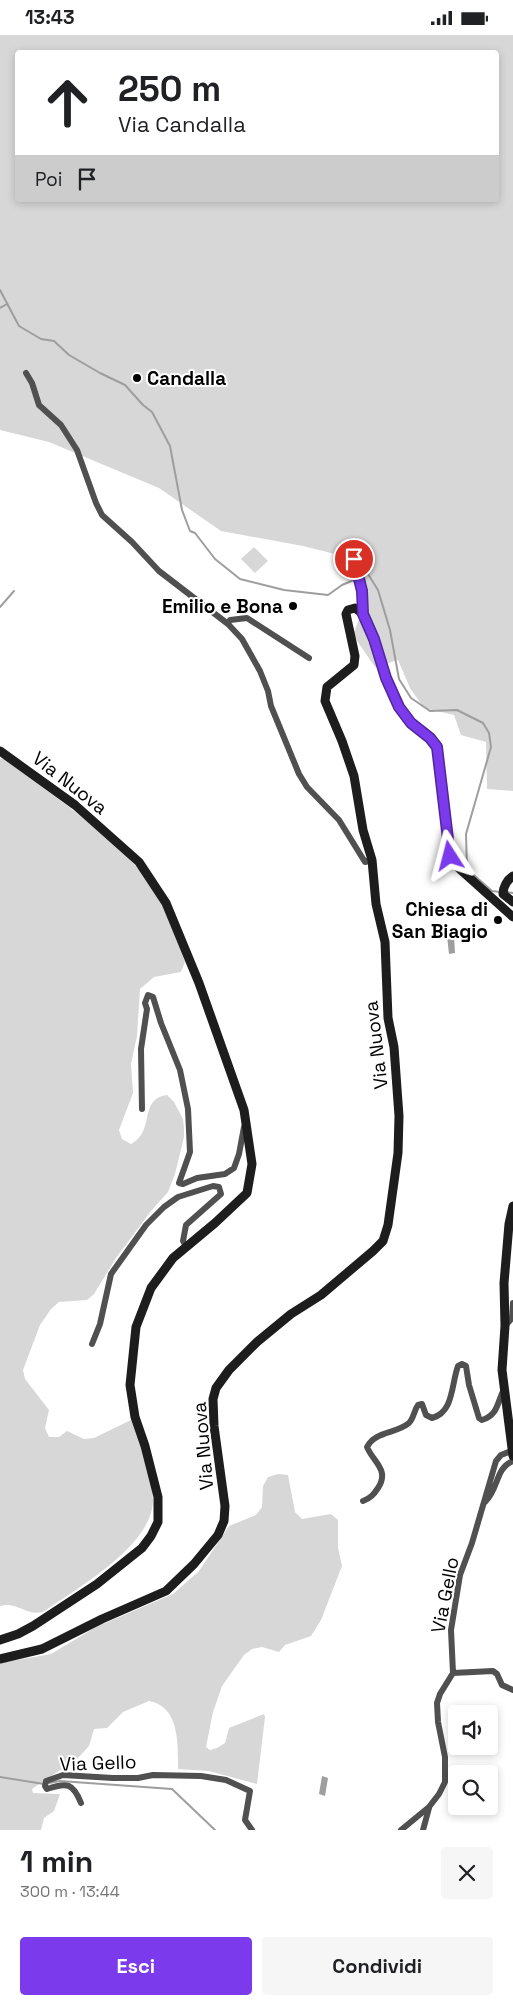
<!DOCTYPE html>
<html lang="it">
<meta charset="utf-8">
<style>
body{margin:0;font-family:"Space Grotesk",sans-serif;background:#f6f6f6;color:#202124;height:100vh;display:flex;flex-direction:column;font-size:19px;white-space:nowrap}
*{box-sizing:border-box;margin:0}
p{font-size:16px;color:#757577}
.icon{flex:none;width:28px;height:28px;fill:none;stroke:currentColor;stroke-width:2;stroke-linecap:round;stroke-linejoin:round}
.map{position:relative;height:1795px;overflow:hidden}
.sheet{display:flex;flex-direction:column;background:#fff;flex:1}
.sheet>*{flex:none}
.top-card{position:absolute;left:15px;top:15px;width:484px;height:152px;border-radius:5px;box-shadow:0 2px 8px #0003;background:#fff;color:#202124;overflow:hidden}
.fabs{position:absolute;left:448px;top:1670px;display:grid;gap:10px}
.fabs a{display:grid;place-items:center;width:50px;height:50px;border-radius:5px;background:#fff;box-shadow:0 2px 8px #0003;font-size:25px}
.pin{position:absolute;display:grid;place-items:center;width:42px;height:42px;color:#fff;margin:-21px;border:2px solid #fff;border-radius:50%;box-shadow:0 1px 5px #0007}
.me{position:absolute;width:55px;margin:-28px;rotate:351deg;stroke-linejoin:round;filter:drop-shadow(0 0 4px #0008)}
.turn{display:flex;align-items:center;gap:18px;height:105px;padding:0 20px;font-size:22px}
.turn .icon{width:65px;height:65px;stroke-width:2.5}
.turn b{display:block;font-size:35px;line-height:42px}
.then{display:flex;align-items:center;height:48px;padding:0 20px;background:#0003;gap:10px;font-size:19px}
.round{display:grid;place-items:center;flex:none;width:52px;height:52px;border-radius:5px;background:#f6f6f6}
.summary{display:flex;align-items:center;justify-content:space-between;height:85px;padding:0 20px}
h1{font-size:30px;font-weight:600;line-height:38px}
.action{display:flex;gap:10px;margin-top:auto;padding:10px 20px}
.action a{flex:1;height:58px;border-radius:5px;background:#7c3aed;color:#fff;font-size:20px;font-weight:600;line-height:58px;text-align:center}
.action a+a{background:#f6f6f6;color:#202124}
.status{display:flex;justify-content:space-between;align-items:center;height:35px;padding:0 25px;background:#fff;direction:ltr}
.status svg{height:14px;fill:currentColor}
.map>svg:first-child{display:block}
.green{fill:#d7d7d7;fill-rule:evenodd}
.water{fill:#9e9e9e}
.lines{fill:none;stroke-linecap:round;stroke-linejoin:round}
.stream{stroke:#9e9e9e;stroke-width:2}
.street{stroke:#505050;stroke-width:6}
.secondary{stroke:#1d1d1d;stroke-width:9}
.route-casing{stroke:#51269a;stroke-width:12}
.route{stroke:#7c3aed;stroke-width:9}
.poi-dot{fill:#000;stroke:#fff;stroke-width:2}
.labels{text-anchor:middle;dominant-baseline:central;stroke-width:4;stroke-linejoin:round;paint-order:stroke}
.poi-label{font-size:19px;font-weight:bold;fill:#000;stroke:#fff;text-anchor:end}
.street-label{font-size:19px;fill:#000;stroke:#fff}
</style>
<div class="status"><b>13:43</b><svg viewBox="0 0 49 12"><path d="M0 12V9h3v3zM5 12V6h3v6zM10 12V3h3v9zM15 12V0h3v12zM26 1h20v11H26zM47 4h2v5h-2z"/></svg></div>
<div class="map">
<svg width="513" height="1795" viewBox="0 0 513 1795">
<rect width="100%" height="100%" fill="#fff"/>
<!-- green -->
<path class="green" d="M0,0H513V756L487,754L486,707L461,700L454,680L424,673L410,653L398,625L375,632L353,600L365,568L351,523L303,511L221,496L159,453L49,407L0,395ZM18,18H496V165H18Z
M254,512L268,526L255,538L241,524Z
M3,723C47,757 100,791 137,832C161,859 174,894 185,927L181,937L154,942L140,954L137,1001L131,1029L133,1058L119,1095L122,1104L131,1109C156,1096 138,1064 167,1060L174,1067L183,1084L184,1093V1102L175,1139L168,1157L151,1176L116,1223L94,1259L87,1265L59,1267L51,1274L40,1290L23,1335L25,1344L49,1375L45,1393L49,1402H59L67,1396L84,1404L94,1403L131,1385C140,1411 153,1438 153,1466C152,1511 76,1554 43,1577C25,1581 17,1566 0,1571V724Z
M278,1439L288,1440L295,1477L302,1484L331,1479L338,1485V1513L342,1531L321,1585L311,1601L285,1610L279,1617L262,1612L252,1614L244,1620L222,1651L213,1677L206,1712L210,1715L217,1713L225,1708L229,1693L264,1679L265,1682L257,1749L209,1736L178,1734C178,1711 180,1671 149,1666L123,1677L107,1693L94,1694L89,1711L78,1723L32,1754L33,1758L60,1759L54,1776L44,1783L41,1795H0V1628L51,1619L96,1592L173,1559L199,1536L229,1491L256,1480L262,1472L263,1451L268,1442Z"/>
<!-- water -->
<path class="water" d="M447,901H454L455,918L449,919Z
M322,1741L328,1743L325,1761L319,1759Z"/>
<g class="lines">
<!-- stream -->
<path class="stream" d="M0,255L19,291L41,304L54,306L69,320L100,338L125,350L143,370L152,377L170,411L182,475L190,496L195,498L215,524L240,544L284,555L328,560L342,550L368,539L378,555L390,595L399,644L411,663L430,676L457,675L483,688L489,698L491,712L466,799L467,834L492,856L500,857
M0,273L7,269
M0,572L14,556
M507,857L513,858
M0,1742L44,1749
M49,1748L60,1746L172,1754L215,1795"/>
<!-- street -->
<path class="street" d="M26,338L32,348L39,370L61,390L77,415L96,468L102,480L132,507L159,536L228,589L242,604L260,636L268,656L271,671L299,739L307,752L339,785L365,827L372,825
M355,524L362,556L363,579
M228,589L230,585L247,583L309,623
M142,1074L141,1014L147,974L145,968L148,960L153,962L161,988L180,1035L188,1074L190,1117L179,1148L183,1149L197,1143L225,1139L234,1133L239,1119L244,1092
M505,1291L512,1283L513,1268
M92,1309L100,1289L111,1239L146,1190L164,1172L178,1162L213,1151L219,1152L221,1159L186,1190L183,1206L186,1211
M363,1466C371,1463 374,1459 378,1453C390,1435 373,1427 367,1412C375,1396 396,1399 409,1388C414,1383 414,1375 418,1370L422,1369L426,1380L432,1383C454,1377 451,1350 458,1331L462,1329L466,1331L469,1350L479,1383L482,1385C498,1380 497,1368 504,1354
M485,1467C499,1454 495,1433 513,1426
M453,1638L493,1636L497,1639L502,1650L513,1655
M81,1768C73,1748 67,1747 47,1754L45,1751L46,1746L63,1740L113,1743H138L153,1740L201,1741L226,1745L250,1756L245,1785L252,1795
M401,1795L429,1772L439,1759L445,1747V1722L438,1687L437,1668L440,1659L453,1638L451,1595L460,1540L472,1508L496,1426L501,1420L511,1416
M423,1795L429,1773"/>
<!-- secondary -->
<path class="secondary" d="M0,716L75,770L139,827L166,868L199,948L244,1075L252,1129L247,1158L215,1188L173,1223L151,1253L136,1292L130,1350L135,1382L145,1411L158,1462V1487L151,1501L142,1513L97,1549L33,1591L18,1599L0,1605
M513,841C507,845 503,852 503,859L513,867
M513,1171L509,1189L504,1248L505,1291L502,1335L513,1421
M0,1624L42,1614L102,1584L166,1556L194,1529L218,1500L224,1486L225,1471L214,1391L213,1364L216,1353L229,1335L257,1307L291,1279L321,1260L373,1216L383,1206L388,1190L398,1118L399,1081L394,1012L388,983L385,907L376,869L372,825L363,795L354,741L342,706L325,666L327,652L354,630L355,621L346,579L348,575L355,573C375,585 378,625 387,646C394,661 400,677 412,689C420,697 431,702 437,713L446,792L453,828L513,882"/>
</g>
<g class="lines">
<defs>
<path id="route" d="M354,524L362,556L363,579L374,604L386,643L399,672L411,688L430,703L437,712L450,821"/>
</defs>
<!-- route casing -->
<use href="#route" class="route-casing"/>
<!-- route -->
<use href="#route" class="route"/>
</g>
<!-- markers -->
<g class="poi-dot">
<circle cx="137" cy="343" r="5"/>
<circle cx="293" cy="571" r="5"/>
<circle cx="498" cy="885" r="5"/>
</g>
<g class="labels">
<!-- poi labels -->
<g class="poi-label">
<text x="147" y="343" text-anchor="start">Candalla</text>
<text x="283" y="571">Emilio e Bona</text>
<text x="488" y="874">Chiesa di<tspan x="488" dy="22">San Biagio</tspan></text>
</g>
<!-- street labels -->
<g class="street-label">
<text transform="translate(70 748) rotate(38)">Via Nuova</text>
<text transform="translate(376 1010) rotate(-97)">Via Nuova</text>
<text transform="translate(203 1411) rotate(-95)">Via Nuova</text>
<text transform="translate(445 1560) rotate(-79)">Via Gello</text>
<text transform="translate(98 1728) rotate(-2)">Via Gello</text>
</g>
</g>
</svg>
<div class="fabs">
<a><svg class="icon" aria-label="sound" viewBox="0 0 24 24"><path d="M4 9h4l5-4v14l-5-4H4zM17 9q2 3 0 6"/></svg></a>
<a><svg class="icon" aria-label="search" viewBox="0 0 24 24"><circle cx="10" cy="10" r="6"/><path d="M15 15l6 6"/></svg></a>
</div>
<div class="pin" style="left:354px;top:524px;background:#d93025"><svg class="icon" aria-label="arrive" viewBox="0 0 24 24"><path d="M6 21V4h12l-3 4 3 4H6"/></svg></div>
<svg class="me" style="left:450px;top:821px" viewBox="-20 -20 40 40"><path d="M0-17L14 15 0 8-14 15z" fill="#7c3aed" stroke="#fff" stroke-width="4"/></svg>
<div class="top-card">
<div class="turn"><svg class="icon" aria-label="ahead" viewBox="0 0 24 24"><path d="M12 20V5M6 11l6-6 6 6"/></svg><div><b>250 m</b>Via Candalla</div></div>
<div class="then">Poi<svg class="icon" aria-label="arrive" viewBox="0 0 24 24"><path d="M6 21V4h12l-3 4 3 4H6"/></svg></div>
</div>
</div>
<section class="sheet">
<div class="summary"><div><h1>1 min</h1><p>300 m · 13:44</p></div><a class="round"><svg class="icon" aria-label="close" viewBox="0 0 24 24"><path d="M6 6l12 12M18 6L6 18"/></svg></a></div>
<div class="action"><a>Esci</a><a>Condividi</a></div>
</section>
